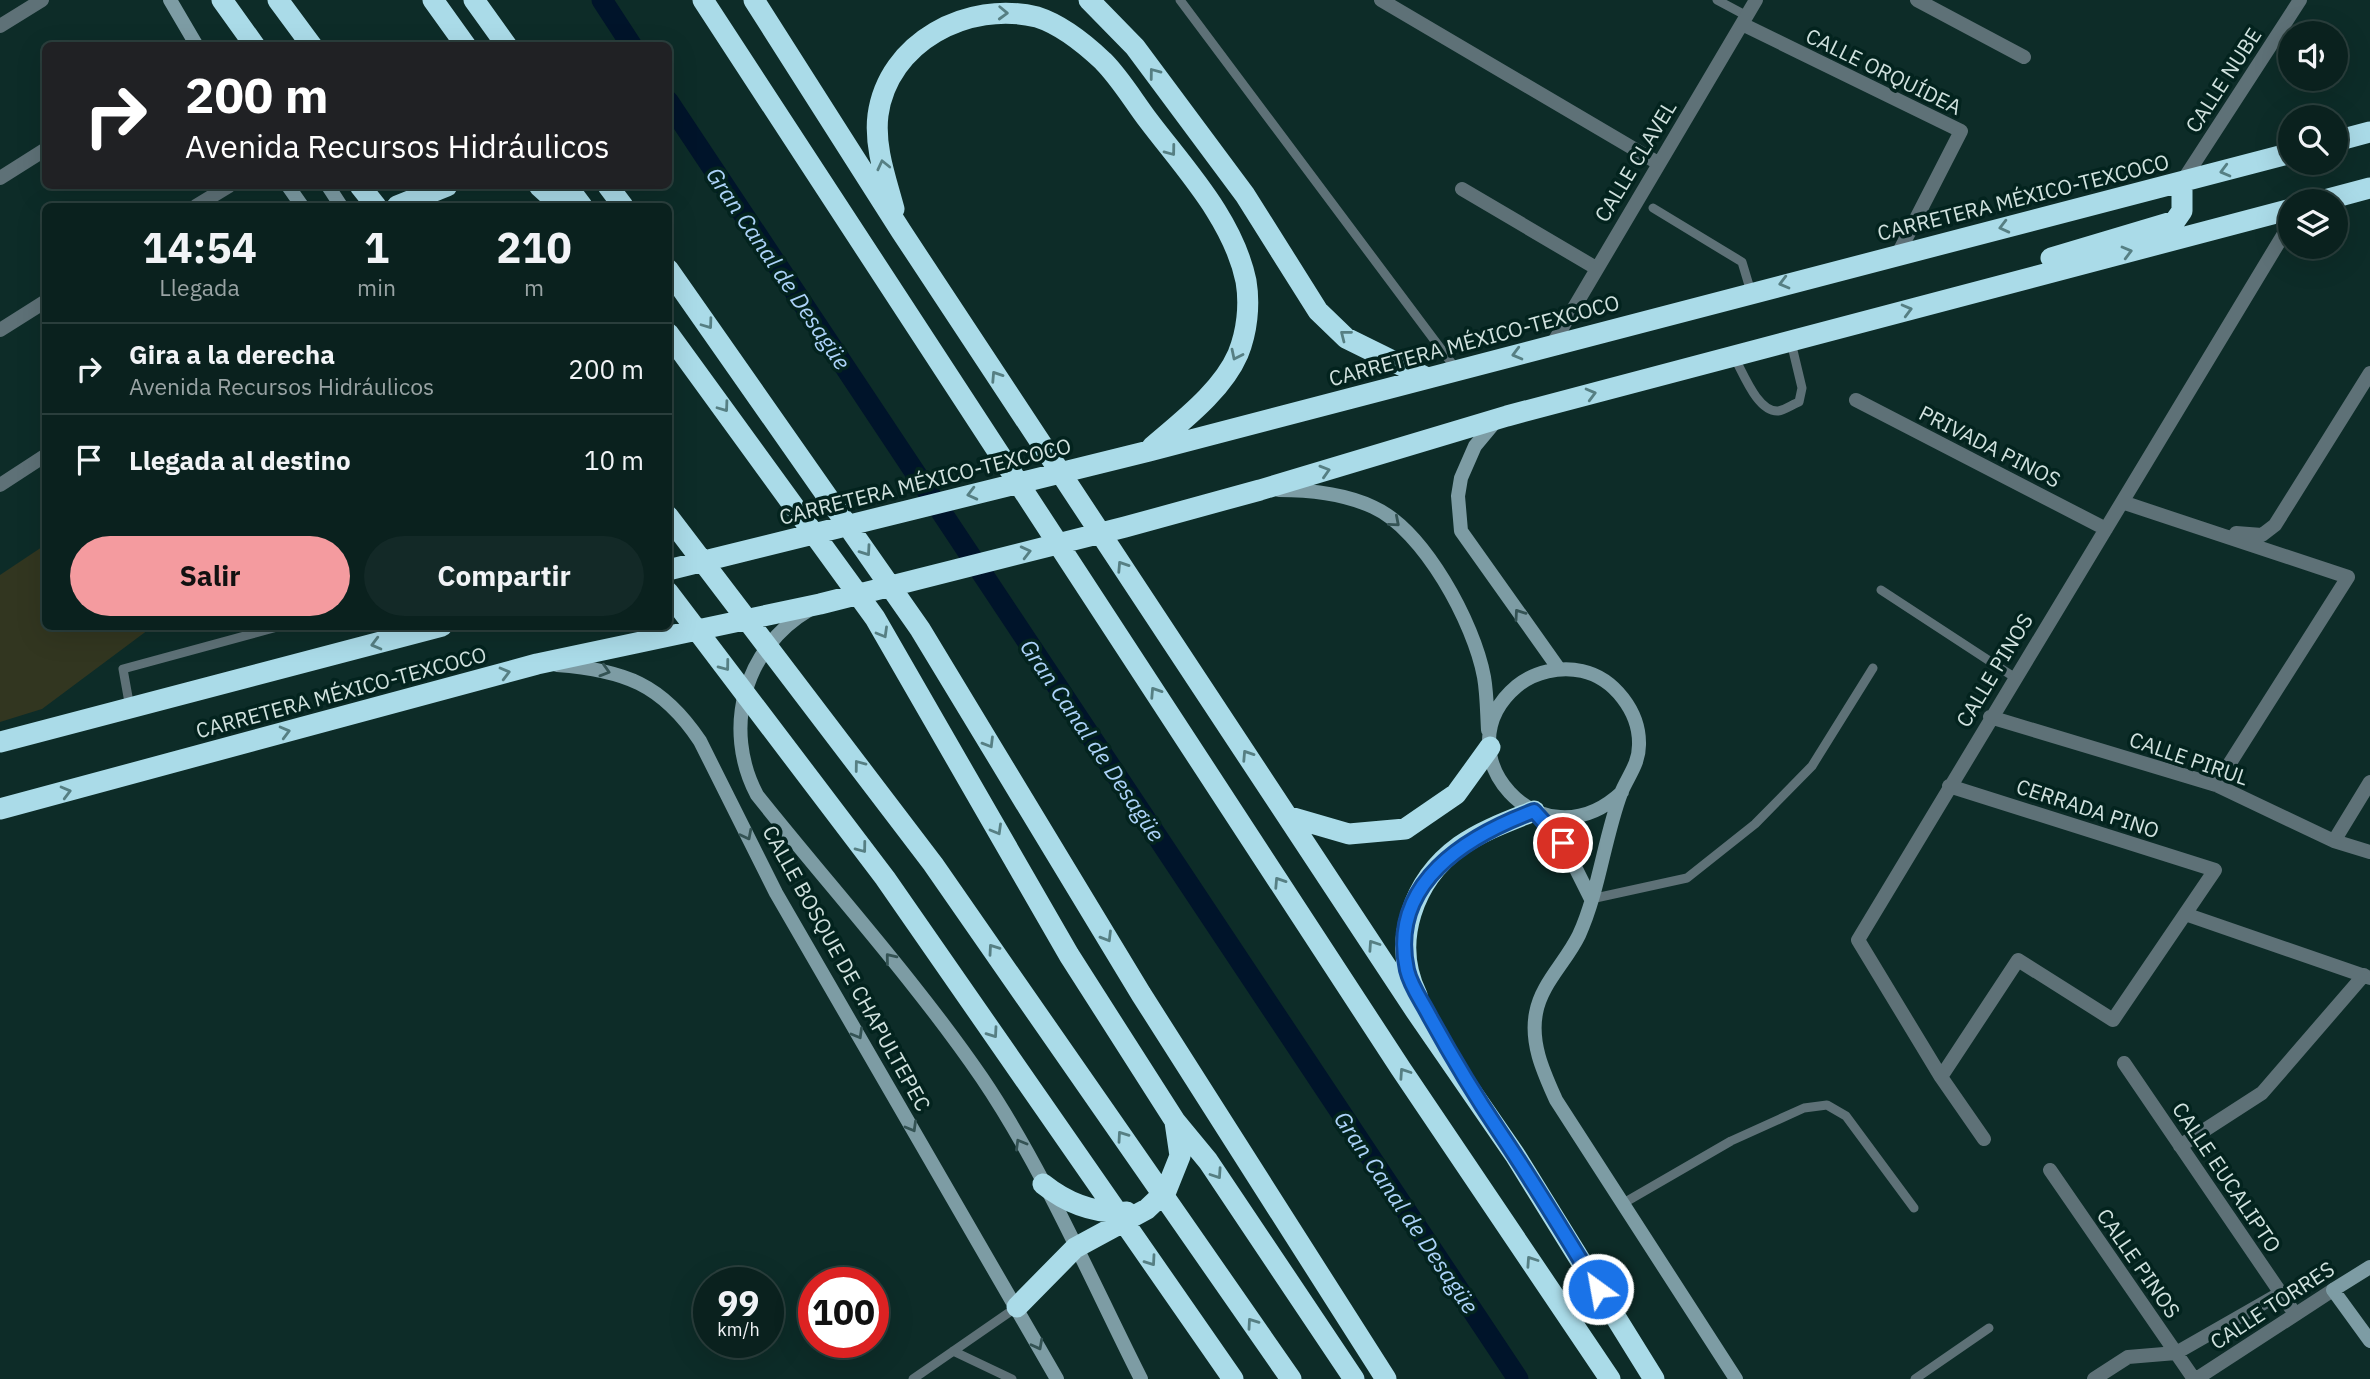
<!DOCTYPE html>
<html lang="es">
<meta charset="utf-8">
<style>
body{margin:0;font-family:"IBM Plex Sans",sans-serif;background:#132927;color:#f1f3f6;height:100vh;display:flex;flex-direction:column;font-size:26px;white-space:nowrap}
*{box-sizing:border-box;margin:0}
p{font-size:23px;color:#99a3a4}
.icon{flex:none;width:38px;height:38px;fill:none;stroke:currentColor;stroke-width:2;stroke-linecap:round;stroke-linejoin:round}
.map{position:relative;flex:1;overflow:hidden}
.drawer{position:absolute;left:42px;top:203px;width:630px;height:427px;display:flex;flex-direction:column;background:#0a211e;border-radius:10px;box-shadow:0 7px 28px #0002,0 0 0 2px #2a3e3c}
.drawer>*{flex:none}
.hud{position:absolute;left:42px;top:42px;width:630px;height:147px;border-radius:10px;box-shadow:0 7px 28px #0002,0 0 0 2px #2a3e3c;background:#202124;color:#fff;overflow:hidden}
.tools{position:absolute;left:2278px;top:21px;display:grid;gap:14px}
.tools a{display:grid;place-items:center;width:70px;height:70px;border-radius:50%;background:#0a211e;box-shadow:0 7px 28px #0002,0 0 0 2px #2a3e3c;font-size:35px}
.speed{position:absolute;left:693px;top:1267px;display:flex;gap:14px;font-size:35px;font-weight:700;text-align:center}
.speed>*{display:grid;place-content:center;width:91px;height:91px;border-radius:50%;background:#0a211e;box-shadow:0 7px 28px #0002,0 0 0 2px #2a3e3c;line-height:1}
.speed small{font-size:18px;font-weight:400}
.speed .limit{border:10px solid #d22;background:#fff;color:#111}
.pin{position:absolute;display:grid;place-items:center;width:60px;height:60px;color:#fff;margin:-30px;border:4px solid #fff;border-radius:50%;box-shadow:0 2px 7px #0007}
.me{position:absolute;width:77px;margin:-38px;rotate:328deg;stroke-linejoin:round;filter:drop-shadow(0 0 5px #0008)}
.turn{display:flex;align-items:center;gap:24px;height:147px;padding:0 28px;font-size:32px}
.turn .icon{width:91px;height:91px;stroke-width:2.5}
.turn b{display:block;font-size:49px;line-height:60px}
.eta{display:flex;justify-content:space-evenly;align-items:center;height:119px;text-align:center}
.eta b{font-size:42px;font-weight:700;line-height:49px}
.cta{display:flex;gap:14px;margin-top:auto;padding:14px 28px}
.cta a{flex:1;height:80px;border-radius:42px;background:#f49b9f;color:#111;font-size:28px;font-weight:700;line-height:80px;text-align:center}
.cta a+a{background:#132927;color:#f1f3f6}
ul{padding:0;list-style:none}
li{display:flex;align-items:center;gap:21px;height:91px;padding:0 28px;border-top:2px solid #2a3e3c}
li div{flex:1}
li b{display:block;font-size:26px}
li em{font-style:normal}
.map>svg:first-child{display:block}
.green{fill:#323620}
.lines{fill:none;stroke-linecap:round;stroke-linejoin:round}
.canal{stroke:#00142a;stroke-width:21}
.lane{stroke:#5e7177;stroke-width:9}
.street{stroke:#5e7177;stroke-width:14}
.secondary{stroke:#7d9ca4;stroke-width:14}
.highway{stroke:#aadbe8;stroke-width:21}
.oneway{stroke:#567f83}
.oneway2{stroke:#345354}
.route-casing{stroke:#114b97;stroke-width:18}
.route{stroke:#1a73e8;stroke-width:12}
.labels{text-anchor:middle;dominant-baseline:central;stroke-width:7;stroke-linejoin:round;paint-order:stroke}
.street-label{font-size:21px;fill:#d1e2df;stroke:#03231e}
.water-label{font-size:23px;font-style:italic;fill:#add3f9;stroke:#03231e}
</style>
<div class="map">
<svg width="2370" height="1379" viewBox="0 0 2370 1379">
<rect width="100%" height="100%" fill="#0d2c28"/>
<!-- green -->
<path class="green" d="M45,545L46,626L152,627L42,709L0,722V575Z"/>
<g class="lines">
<!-- canal -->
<path class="canal" d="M602,0L632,46
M668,101L1518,1379"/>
<!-- lane -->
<path class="lane" d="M1180,0L1456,369
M1717,0L1747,16
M1653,208L1742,262L1751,292
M1734,357C1743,372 1757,412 1778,411C1785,410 1793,404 1799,402L1802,388L1791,342
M1881,590L2014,677
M130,708L123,669L281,626
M1591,899L1687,878L1755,824L1812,766L1873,668
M1622,1204L1731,1141L1804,1108L1827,1105L1846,1116L1914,1208
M953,1351L1012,1379
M913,1379L1017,1307
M1915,1379L1989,1328"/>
<!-- street -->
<path class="street" d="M1381,0L1658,163
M1917,0L2024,57
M1742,24L1961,131L1898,254
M0,26L42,0
M0,178L46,149
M2182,182L2300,0
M1462,189L1596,268
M196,206L229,186
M0,330L46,301
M1552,345L1756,0
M1856,400L2106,529
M0,485L46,455
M2122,502L2348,577L2216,785
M2236,533L2262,535L2275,525L2370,373
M1990,717L2216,785L2334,841L2370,852
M2334,841L2370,782
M2185,914L2370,978
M2124,1063L2295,1314
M1941,1077L2018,960L2113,1020L2215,870L1949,786
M1984,1139L1941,1077L1858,940L2291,222
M2180,1146L2262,1093L2364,975
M2050,1170L2194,1379
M2094,1379L2128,1357L2176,1353L2281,1293
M2196,1379L2333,1290"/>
<!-- secondary -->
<path class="secondary" d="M170,0L197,46
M288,186L302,206
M328,186L341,206
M1495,422L1475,446L1461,478L1458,496L1461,531L1559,669
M1279,490C1309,490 1345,494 1373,507C1424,530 1474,623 1484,677C1487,694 1487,713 1488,730
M809,610C744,648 722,729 757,795C832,889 914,979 982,1078C1043,1168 1092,1282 1141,1379
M557,665C624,670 662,684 700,741L776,893L1057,1379
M1622,792C1540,869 1439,751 1517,686C1534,672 1560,666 1582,671C1614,678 1640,712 1639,745C1639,764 1628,776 1621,793C1604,839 1599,891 1579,935C1566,962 1541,984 1536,1013C1530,1044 1544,1073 1556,1100L1736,1379
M1541,815L1563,843L1591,899
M2370,1267L2333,1290L2370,1341"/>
<!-- highway -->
<path class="highway" d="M222,0L255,46
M278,0L312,46
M433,0L466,46
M474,0L507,46
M703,0L1401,1069L1610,1379
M754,0L901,231L1415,1010L1515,1155L1654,1379
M1089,0L1135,47L1245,195L1318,311L1346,338L1427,378
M2336,141L2370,132
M360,186L376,206
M539,186L561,206
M567,186L582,206
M608,186L623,206
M2321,201L2370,188
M397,206L447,186
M894,209C886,179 874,147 878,115C888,42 968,0 1037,17C1062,25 1084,43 1103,61C1120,78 1133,100 1148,120C1185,169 1233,219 1246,281C1250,305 1247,332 1238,354C1222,391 1182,421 1152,447
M2051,258L2175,221L2182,211V183
M668,269L920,629L1141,994L1386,1379
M668,333L875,618L1069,955L1175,1121L1208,1161L1354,1379
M668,516L933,864L1291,1379
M668,570L1149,451L2291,153
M668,592L885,878L1233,1379
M0,742L442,626
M0,809L537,664L820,604L1125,527L1260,490L1507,416L2291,209
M1287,816L1349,834L1405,829L1456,794L1490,747
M1417,995C1391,942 1413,880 1460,846C1483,830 1509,821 1534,811
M1043,1184C1068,1204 1095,1214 1127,1212
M1017,1307L1075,1248L1147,1209L1166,1191L1180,1156L1175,1122"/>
</g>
<!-- one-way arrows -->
<defs><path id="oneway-chevron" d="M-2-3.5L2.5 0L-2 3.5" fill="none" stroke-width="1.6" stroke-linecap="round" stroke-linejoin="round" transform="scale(1.75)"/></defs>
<g class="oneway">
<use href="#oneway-chevron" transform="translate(1003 13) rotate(2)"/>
<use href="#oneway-chevron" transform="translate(1154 73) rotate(-127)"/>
<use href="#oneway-chevron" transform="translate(1171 151) rotate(53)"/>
<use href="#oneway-chevron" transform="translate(883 165) rotate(-103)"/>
<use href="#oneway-chevron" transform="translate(2225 171) rotate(165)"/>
<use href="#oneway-chevron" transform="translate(2004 227) rotate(166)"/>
<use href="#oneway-chevron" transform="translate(2127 252) rotate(-15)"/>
<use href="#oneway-chevron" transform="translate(1784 283) rotate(165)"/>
<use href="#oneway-chevron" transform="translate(1907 310) rotate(-15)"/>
<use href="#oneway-chevron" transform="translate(708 324) rotate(54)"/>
<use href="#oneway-chevron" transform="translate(1345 335) rotate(-142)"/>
<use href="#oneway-chevron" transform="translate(1517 354) rotate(165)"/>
<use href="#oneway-chevron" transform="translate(1236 355) rotate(116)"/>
<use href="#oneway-chevron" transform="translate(996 376) rotate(-123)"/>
<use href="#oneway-chevron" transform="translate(1591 394) rotate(-15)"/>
<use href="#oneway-chevron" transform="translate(724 407) rotate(54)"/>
<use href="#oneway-chevron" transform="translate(1325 471) rotate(-17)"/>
<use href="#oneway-chevron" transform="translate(972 494) rotate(166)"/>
<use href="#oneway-chevron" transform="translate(866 551) rotate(55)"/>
<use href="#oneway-chevron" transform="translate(1026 552) rotate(-14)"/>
<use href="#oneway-chevron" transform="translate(1122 566) rotate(-123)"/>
<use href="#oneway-chevron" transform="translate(883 633) rotate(60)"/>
<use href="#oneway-chevron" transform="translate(376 644) rotate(165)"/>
<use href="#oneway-chevron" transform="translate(725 666) rotate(53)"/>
<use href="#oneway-chevron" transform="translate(505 673) rotate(-15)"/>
<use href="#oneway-chevron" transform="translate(1155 692) rotate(-123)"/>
<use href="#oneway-chevron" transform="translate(285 732) rotate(-15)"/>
<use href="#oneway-chevron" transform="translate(989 743) rotate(59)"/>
<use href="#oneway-chevron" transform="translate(1247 755) rotate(-123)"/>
<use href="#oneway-chevron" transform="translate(859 765) rotate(-127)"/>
<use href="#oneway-chevron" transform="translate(66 792) rotate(-15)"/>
<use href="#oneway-chevron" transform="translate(997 830) rotate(60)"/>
<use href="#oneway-chevron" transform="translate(862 848) rotate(53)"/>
<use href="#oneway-chevron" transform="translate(1279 882) rotate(-123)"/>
<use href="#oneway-chevron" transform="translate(1107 937) rotate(59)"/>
<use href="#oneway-chevron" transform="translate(1373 945) rotate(-124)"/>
<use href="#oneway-chevron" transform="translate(993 949) rotate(-125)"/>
<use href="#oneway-chevron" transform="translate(993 1033) rotate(55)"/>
<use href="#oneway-chevron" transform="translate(1404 1073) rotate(-124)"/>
<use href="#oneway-chevron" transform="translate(1122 1136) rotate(-125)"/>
<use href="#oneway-chevron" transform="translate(1217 1174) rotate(56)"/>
<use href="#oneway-chevron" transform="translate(1151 1261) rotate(55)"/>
<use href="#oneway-chevron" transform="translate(1531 1261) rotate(-124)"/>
<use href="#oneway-chevron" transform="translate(1252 1323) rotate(-125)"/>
</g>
<g class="oneway2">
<use href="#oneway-chevron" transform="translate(1395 522) rotate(41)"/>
<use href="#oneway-chevron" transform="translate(1519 614) rotate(-125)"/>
<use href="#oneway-chevron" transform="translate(605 671) rotate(17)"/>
<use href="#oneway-chevron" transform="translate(747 835) rotate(63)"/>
<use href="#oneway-chevron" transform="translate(890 958) rotate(-129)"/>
<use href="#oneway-chevron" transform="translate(858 1034) rotate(60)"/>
<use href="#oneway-chevron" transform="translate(912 1127) rotate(60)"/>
<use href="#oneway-chevron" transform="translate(1020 1144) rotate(-120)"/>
<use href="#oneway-chevron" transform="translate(1038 1345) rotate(62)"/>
</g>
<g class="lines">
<defs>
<path id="route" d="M1563,843L1534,811C1467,836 1388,883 1407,970C1411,987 1422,1001 1430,1017C1452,1057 1474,1094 1499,1131C1534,1183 1566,1236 1598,1289"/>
</defs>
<!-- route casing -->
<use href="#route" class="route-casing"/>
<!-- route -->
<use href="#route" class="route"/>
</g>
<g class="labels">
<!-- street labels -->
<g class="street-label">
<text transform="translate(1884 71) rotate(26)">CALLE ORQUÍDEA</text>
<text transform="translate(2223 80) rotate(-57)">CALLE NUBE</text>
<text transform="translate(1635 161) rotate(-59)">CALLE CLAVEL</text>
<text transform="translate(2023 197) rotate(-14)">CARRETERA MÉXICO-TEXCOCO</text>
<text transform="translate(1474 340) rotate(-15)">CARRETERA MÉXICO-TEXCOCO</text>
<text transform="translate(1990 446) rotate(27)">PRIVADA PINOS</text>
<text transform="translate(925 481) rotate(-14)">CARRETERA MÉXICO-TEXCOCO</text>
<text transform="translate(1994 670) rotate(-59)">CALLE PINOS</text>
<text transform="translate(341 692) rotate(-15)">CARRETERA MÉXICO-TEXCOCO</text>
<text transform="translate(2189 758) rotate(19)">CALLE PIRUL</text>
<text transform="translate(2088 808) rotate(18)">CERRADA PINO</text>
<text transform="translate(847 968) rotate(61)">CALLE BOSQUE DE CHAPULTEPEC</text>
<text transform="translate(2227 1177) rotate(56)">CALLE EUCALIPTO</text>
<text transform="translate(2139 1263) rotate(55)">CALLE PINOS</text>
<text transform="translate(2272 1305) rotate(-33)">CALLE TORRES</text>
</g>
<!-- water labels -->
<g class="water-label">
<text transform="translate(779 268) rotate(56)">Gran Canal de Desagüe</text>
<text transform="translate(1093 740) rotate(56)">Gran Canal de Desagüe</text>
<text transform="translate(1407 1212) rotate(56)">Gran Canal de Desagüe</text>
</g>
</g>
</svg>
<div class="tools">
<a><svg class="icon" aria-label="sound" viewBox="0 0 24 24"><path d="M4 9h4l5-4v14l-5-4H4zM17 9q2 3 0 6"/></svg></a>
<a><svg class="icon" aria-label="search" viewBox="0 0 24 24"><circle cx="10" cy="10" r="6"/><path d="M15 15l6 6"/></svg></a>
<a><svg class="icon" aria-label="layers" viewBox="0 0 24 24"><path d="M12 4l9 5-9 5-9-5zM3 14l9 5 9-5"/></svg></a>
</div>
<div class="speed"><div>99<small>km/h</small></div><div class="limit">100</div></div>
<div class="pin" style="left:1563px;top:843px;background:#d93025"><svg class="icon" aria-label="arrive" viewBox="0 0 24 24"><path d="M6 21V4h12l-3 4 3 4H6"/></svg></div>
<svg class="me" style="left:1598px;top:1289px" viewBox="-20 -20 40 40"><circle r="17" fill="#1a73e8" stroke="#fff" stroke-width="3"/><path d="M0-11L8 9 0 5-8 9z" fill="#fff"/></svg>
<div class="hud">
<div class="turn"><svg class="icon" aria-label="right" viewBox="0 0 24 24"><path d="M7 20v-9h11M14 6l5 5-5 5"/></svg><div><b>200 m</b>Avenida Recursos Hidráulicos</div></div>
</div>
<section class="drawer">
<div class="eta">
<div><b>14:54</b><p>Llegada</p></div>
<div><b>1</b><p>min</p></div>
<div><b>210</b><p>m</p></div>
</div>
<ul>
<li><svg class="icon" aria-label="right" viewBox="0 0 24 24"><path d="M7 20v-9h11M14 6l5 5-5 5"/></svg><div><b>Gira a la derecha</b><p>Avenida Recursos Hidráulicos</p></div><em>200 m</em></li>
<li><svg class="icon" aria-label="arrive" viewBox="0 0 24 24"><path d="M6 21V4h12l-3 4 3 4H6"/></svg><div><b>Llegada al destino</b></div><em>10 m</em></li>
</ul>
<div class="cta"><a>Salir</a><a>Compartir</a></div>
</section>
</div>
